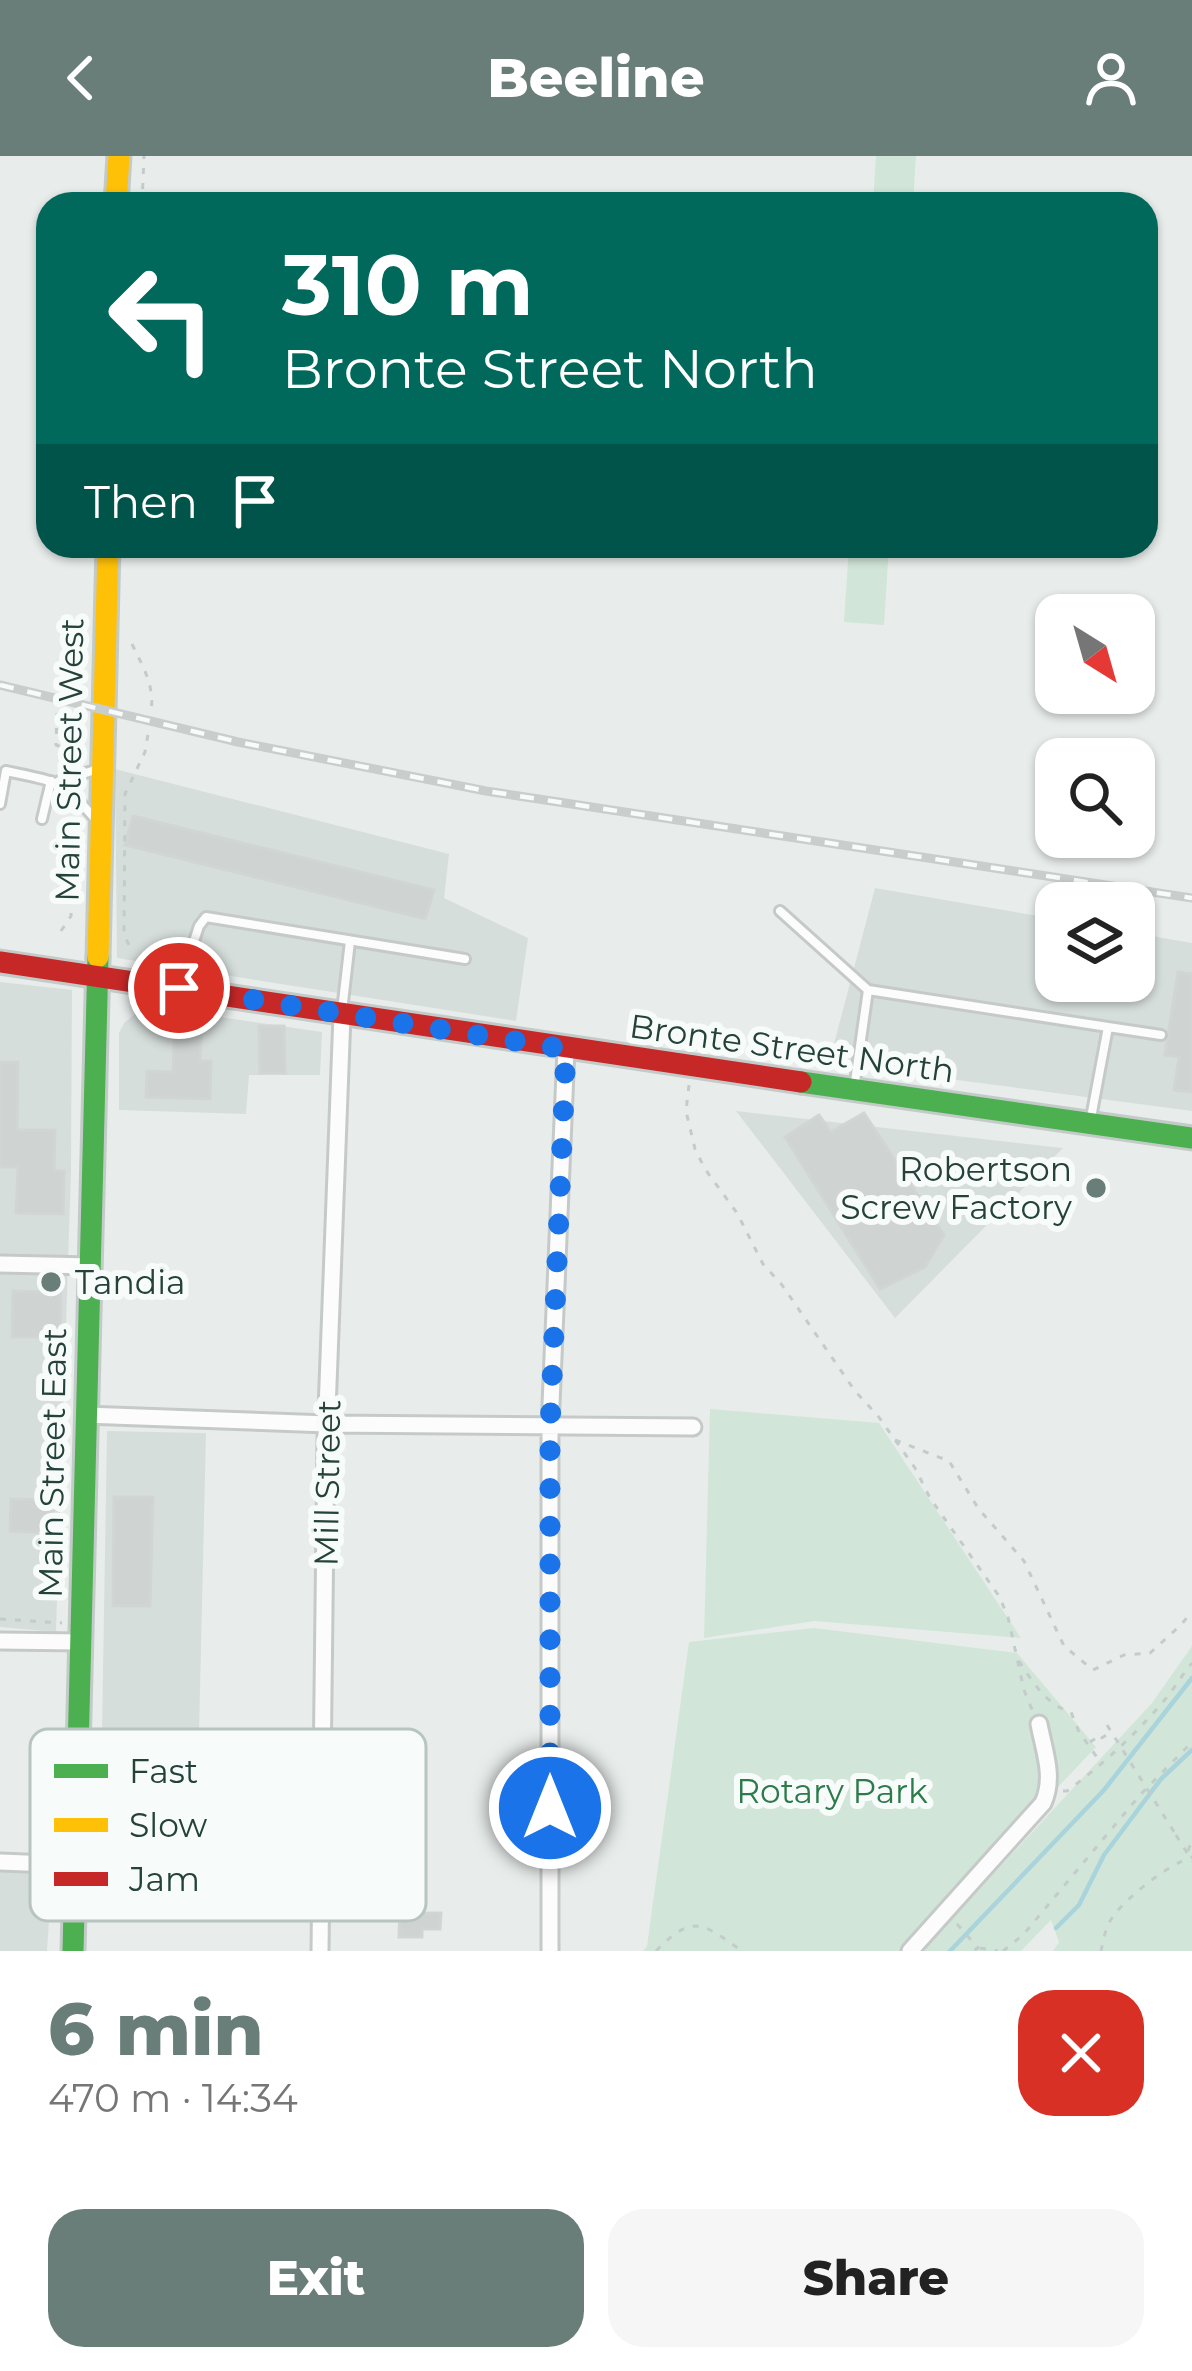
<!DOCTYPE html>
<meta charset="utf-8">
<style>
body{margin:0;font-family:Montserrat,sans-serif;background:#f6f6f6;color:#222;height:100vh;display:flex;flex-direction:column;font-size:45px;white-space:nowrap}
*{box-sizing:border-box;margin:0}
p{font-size:39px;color:#767676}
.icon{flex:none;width:66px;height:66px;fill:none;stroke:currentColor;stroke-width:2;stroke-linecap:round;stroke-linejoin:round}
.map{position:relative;height:1795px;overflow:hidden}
.side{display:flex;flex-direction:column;background:#fff;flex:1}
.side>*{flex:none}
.banner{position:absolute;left:36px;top:36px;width:1122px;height:366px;border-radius:36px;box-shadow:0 3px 9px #0004;background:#00695c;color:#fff;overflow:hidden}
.needle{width:78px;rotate:143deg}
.fabs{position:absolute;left:1035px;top:438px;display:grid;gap:24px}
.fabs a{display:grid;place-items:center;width:120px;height:120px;border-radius:24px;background:#fff;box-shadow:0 3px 9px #0004;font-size:60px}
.pin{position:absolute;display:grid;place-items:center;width:102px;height:102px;color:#fff;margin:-51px;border:6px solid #fff;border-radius:50%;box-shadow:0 3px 12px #0007}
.me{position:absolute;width:132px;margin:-66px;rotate:0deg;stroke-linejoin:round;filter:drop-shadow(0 0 9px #0008)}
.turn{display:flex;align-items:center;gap:42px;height:252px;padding:0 48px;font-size:54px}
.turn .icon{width:156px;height:156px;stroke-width:2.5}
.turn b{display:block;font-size:84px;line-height:102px}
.then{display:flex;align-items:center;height:114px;padding:0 48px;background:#0003;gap:24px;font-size:45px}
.round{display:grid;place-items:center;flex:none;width:126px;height:126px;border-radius:36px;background:#f6f6f6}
.head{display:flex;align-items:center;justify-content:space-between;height:204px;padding:0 48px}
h1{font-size:72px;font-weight:800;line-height:90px;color:#697e78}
.cta{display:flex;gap:24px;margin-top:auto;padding:24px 48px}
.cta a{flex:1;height:138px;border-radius:36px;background:#697e78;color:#fff;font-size:48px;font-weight:800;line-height:138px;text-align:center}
.cta a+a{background:#f6f6f6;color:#222}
header{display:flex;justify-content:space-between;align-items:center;height:156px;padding:0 48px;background:#697e78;color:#fff;font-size:54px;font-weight:800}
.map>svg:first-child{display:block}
.built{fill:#d6dedb}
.green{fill:#d1e6d8}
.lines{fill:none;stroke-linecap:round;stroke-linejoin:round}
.stream{stroke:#a9d4db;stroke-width:4.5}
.building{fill:#cfd4d2;stroke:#d1d6d4;stroke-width:3}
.lane-casing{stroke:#c5cac8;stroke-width:14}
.street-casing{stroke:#c5cac8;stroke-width:21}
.fast-casing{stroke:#c3cbc8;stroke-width:27}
.slow-casing{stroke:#c3cbc8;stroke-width:27}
.jam-casing{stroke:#c3cbc8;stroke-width:27}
.path{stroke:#c3ccca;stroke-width:3;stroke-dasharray:6 9;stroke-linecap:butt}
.lane{stroke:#fcfcfc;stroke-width:8}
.street{stroke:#fcfcfc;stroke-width:15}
.fast{stroke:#4caf50;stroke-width:21}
.slow{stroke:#ffc107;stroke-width:21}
.jam{stroke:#c62828;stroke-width:21}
.rail-casing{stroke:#c9cdcc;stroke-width:9}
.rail{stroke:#f7fbf9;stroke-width:4.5;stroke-dasharray:14;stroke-linecap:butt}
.path-bridge{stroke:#c3ccca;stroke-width:3;stroke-dasharray:6 9;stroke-linecap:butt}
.route{stroke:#1a73e8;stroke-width:21;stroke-dasharray:0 37.8}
.poi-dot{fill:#697e78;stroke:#f7fbf9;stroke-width:4.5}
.labels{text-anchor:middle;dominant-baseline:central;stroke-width:12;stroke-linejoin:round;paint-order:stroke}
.street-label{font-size:33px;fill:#24423a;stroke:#f7fbf9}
.poi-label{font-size:33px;fill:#24423a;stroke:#f7fbf9;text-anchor:end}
.park-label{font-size:33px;fill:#2d7a4b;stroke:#f7fbf9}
.key{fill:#f7fbf9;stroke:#b8c4c0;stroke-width:3}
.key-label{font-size:33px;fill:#24423a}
</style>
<header><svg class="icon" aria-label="back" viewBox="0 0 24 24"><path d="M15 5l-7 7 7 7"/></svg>Beeline<svg class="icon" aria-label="person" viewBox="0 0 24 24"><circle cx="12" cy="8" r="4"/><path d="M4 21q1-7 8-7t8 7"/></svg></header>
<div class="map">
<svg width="1192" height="1795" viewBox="0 0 1192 1795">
<rect width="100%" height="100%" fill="#e8edeb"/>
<!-- built -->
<path class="built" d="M115,613L449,698L444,742L528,782L516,865L117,802Z
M875,732L1056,763V825H1134V777L1192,787V955L829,907Z
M0,826L72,834L71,1016L56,1476L0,1471Z
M145,850L322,876L320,919H249L246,958L119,954V877L124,867Z
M736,955L1063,992L895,1162Z
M107,1275L206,1277L199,1577L102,1576Z
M0,1701L53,1704L47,1795H0Z"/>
<!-- green -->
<path class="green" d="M876,0H916L913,48H873Z
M849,390H889L884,469L844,466Z
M710,1253L879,1267L1021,1482L814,1465L704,1482Z
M814,1472L1017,1497L1096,1591L902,1795H643L647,1790L689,1486Z
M1192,1490V1795H1053L1059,1786L1051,1764L1021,1795H922L1152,1547Z"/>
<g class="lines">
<!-- stream -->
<path class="stream" d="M1056,1772L1079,1749L1104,1699L1161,1623L1192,1594
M950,1795L1104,1634L1192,1522"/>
</g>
<!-- building -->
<path class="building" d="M133,660L434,734L425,763L125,689Z
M1178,816L1192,818V936L1174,934L1179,901L1165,899Z
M175,861L202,863L200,905H211L210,943L146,941L147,915L173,916Z
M259,870H284L285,917H260Z
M0,906H18L17,974H55L54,1015H64L63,1058L16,1057L18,1011H0Z
M864,957L944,1079L925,1111L880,1133L785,981L819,959L831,976Z
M41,1121H61L60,1181H12L13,1135L41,1136Z
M114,1341H153L150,1450H113Z
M11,1343L53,1344V1377L10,1375Z
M400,1744L423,1745L422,1757H441L440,1773H422V1781H399Z"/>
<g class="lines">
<defs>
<path id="lane" d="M59,625L102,612
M0,648L6,615C58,626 62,624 97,665
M42,663L51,625
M780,755L868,834
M179,831L199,770L206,761L465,803
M342,855L350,785
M1108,871L1161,879
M854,933L868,834L1108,871L1090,967"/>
<path id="street" d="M0,1108L91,1110
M85,1259L327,1268L693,1271
M0,1485L81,1486
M0,1706L76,1709
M320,1795L326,1281L342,859
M550,1795V1272L566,893
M910,1795L1043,1647C1055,1621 1044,1595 1039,1568"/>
<path id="fast" d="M801,926L1192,982
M73,1795L98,801"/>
<path id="slow" d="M116,48L119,0
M98,801L108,390"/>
<path id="jam" d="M0,806L801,926"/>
</defs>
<!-- lane casing -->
<use href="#lane" class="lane-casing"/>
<!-- street casing -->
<use href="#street" class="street-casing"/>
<!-- fast casing -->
<use href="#fast" class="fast-casing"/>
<!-- slow casing -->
<use href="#slow" class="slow-casing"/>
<!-- jam casing -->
<use href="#jam" class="jam-casing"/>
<!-- path -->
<path class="path" d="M142,48L144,0
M132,488C143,511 155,530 151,556
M59,535L64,506L78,474
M57,557L56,589L85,600
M61,775L71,760L72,659
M129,789L124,779L125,638L145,596L148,578
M689,929L686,955L695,993L705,1013L737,1057L763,1108L782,1129L855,1235L878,1260L915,1312L930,1342L999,1440L1008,1461L1024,1534L1033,1556
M895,1284L949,1305L978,1352L1024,1405L1064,1490L1093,1514L1124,1499L1150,1497L1181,1469L1192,1455
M0,1463L62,1467
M1019,1505C1032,1525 1047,1550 1071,1556L1079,1576L1101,1607
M1090,1586L1096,1582L1097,1585L1111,1576
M1063,1635H1067C1102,1609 1134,1580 1162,1547C1173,1535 1181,1520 1192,1507
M1176,1679L1192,1705
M1188,1695L1192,1684
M93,1757H148L160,1749
M957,1768L978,1792L973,1795
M980,1792L998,1795
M656,1795C694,1756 703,1768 742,1795
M1003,1795L1023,1779L1140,1639L1192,1586
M1101,1795C1103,1786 1105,1775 1109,1767C1121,1744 1169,1708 1192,1701"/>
<!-- lane -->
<use href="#lane" class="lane"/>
<!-- street -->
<use href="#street" class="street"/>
<!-- fast -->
<use href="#fast" class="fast"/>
<!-- slow -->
<use href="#slow" class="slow"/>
<!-- jam -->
<use href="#jam" class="jam"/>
<defs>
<path id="rail" d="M0,529L238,586L486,635L1192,742"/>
</defs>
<!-- rail casing -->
<use href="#rail" class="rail-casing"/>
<!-- rail -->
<use href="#rail" class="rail"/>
<!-- path-bridge -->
<path class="path-bridge" d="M1107,1569L1176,1679"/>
</g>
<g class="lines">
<!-- route -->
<path class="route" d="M179,832L566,893L550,1272V1652"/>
</g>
<!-- markers -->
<g class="poi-dot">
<circle cx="1096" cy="1032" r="12"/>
<circle cx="51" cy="1126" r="12"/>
</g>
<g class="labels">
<!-- street labels -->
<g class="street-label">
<text transform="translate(69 604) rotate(-89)">Main Street West</text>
<text transform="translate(792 892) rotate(8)">Bronte Street North</text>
<text transform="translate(52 1307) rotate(-89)">Main Street East</text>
<text transform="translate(327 1327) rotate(-89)">Mill Street</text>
</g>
<!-- poi labels -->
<g class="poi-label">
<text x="1072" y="1013">Robertson<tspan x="1072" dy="38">Screw Factory</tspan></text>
<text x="75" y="1126" text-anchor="start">Tandia</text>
</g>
<!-- park labels -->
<g class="park-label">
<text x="832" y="1635">Rotary Park</text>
</g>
</g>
<!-- legend -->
<rect x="30" y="1573" width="396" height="192" rx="18" class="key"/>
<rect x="54" y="1608" width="54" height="14" fill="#4caf50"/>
<rect x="54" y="1662" width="54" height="14" fill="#ffc107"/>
<rect x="54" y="1716" width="54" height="14" fill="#c62828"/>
<g class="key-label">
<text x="129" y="1627">Fast</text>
<text x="129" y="1681">Slow</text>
<text x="129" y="1735">Jam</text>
</g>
</svg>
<div class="fabs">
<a><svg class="needle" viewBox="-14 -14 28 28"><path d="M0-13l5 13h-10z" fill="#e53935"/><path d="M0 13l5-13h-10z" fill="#767676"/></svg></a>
<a><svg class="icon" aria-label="search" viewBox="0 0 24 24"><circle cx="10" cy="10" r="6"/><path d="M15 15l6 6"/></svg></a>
<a><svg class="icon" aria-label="layers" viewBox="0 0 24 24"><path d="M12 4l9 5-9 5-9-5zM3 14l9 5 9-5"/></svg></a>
</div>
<div class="pin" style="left:179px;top:832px;background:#d93025"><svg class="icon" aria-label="arrive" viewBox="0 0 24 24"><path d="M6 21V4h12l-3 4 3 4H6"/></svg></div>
<svg class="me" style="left:550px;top:1652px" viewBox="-20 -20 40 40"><circle r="17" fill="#1a73e8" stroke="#fff" stroke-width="3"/><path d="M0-11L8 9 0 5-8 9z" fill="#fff"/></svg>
<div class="banner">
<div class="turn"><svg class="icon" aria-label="left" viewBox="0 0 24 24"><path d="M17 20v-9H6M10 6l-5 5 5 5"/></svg><div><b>310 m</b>Bronte Street North</div></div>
<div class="then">Then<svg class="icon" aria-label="arrive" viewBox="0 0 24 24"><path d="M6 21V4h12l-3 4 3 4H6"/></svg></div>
</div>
</div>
<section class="side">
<div class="head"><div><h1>6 min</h1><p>470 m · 14:34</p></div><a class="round" style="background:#d93025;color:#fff"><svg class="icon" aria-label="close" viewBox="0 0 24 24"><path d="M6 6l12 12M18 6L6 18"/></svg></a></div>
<div class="cta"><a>Exit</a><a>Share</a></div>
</section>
